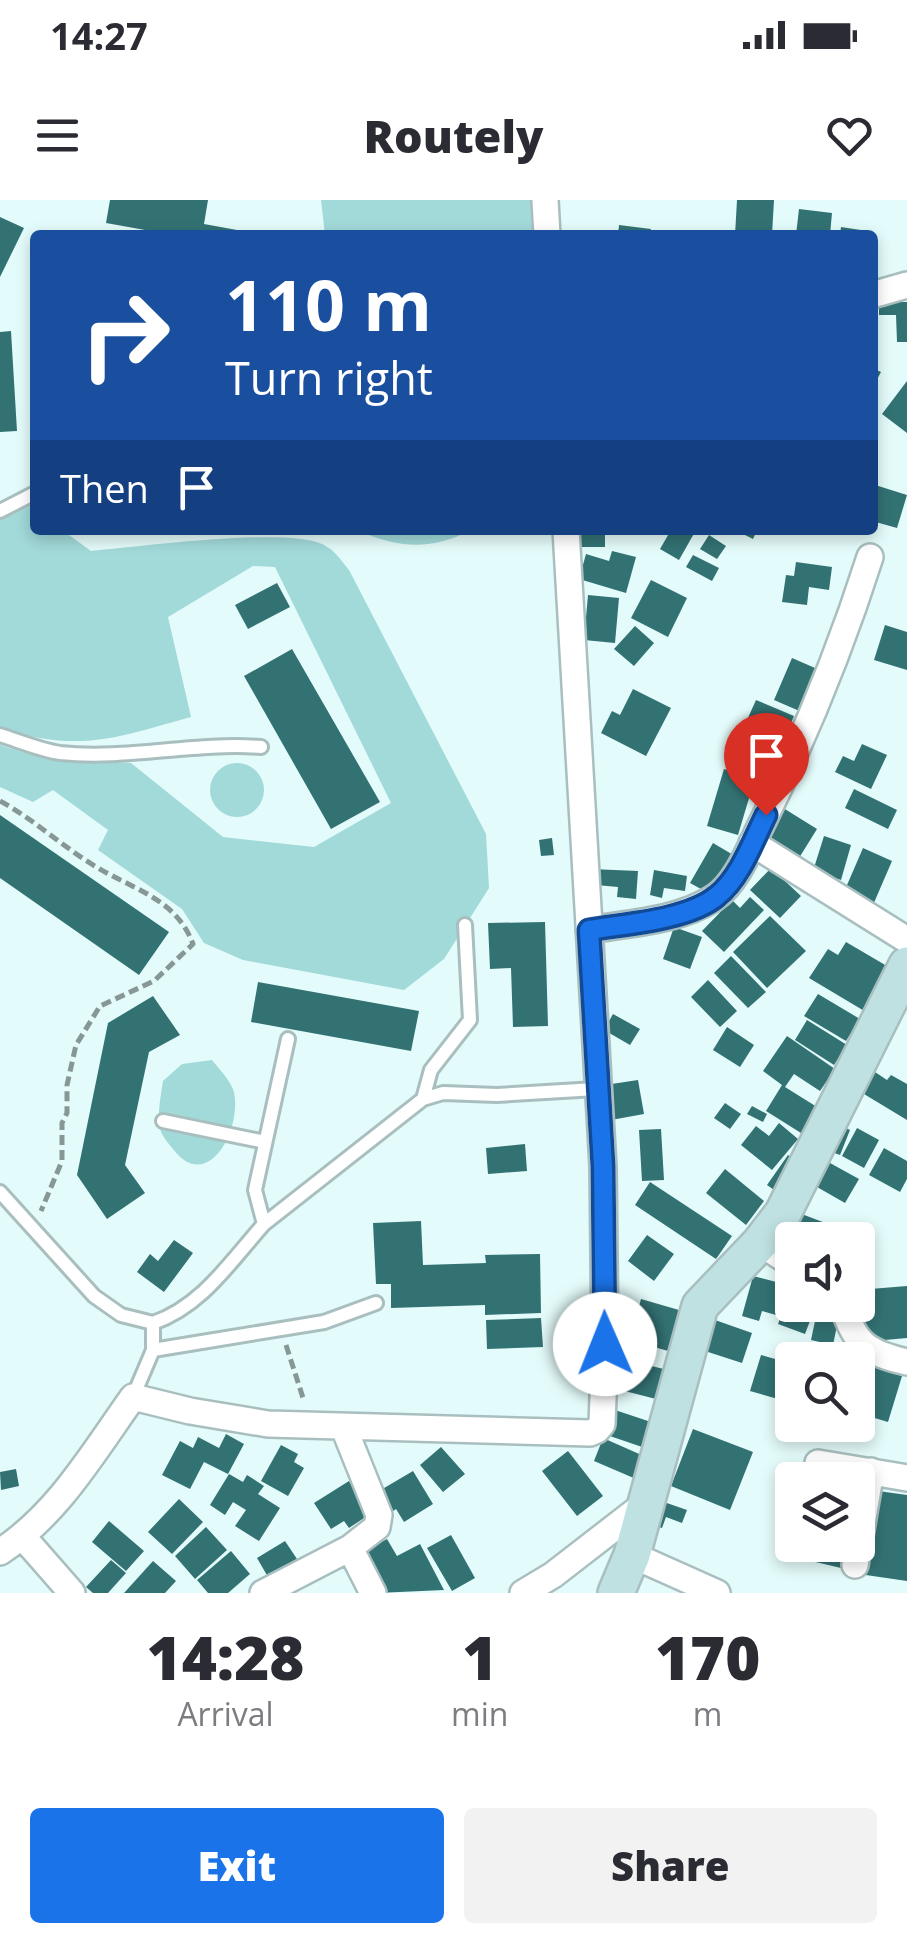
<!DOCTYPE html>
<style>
body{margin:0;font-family:"Open Sans",sans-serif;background:#f2f2f3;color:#2b2b33;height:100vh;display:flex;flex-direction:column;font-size:38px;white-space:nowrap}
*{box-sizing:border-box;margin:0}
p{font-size:32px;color:#7c7c81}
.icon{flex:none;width:55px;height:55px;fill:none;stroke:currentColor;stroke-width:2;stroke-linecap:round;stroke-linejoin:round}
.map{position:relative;height:1393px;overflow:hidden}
.details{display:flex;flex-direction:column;background:#fff;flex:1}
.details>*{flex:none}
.top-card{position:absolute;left:30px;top:30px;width:848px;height:305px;border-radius:10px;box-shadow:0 5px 15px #0003;background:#1a4fa0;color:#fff;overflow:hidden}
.tools{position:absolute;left:775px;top:1022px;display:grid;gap:20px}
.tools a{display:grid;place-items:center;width:100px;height:100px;border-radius:10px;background:#fff;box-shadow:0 5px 15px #0003;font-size:50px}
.pin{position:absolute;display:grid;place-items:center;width:85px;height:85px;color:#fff;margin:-102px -42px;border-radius:50% 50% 50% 0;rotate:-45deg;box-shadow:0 0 10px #0007}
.pin .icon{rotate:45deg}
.me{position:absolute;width:110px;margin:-55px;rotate:359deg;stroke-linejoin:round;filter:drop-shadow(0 0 8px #0008)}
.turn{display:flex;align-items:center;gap:35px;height:210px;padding:0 30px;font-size:45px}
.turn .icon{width:130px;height:130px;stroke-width:2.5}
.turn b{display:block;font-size:70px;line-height:85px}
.then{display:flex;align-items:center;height:95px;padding:0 30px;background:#0003;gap:20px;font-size:38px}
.eta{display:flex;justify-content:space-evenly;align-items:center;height:170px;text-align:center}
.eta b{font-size:60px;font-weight:800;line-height:70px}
.action{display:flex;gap:20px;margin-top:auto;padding:20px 30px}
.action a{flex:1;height:115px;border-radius:10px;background:#1a73e8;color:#fff;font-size:40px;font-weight:800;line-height:115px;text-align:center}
.action a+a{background:#f2f2f3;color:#2b2b33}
.status{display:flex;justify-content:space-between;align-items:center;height:70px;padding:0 50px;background:#fff;direction:ltr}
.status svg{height:28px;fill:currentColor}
header{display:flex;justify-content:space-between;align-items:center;height:130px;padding:0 30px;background:#fff;font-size:45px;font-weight:800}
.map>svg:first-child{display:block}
.green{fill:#a2d9d9}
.building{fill:#337273}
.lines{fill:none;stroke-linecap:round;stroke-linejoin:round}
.lane-casing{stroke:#a9bfbf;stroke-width:18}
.street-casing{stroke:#a9bfbf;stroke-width:30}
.secondary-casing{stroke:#a9bfbf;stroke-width:40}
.path{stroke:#869796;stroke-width:5;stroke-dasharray:10 5;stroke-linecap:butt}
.lane{stroke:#fff;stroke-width:12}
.street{stroke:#fff;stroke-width:25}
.secondary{stroke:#bfe1e2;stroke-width:35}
.route-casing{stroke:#114b97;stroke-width:25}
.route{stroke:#1a73e8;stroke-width:18}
</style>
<div class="status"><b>14:27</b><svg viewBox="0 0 49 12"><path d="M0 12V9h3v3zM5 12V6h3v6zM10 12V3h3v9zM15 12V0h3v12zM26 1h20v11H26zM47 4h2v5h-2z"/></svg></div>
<header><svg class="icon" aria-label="menu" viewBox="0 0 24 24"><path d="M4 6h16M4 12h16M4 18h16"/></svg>Routely<svg class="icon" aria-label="heart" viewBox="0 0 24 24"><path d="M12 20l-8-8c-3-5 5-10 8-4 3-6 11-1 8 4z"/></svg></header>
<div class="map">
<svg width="907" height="1393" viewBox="0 0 907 1393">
<rect width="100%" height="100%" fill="#e3fbfa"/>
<!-- green -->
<path class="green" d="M321,0H531L533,35H325Z
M28,302L35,308V330H62L91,351C139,347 283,327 322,344C335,350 340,359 349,370L486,634L489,688L444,759L404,790L243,760L204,743L182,709L98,650L108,630L53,590L33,602L0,587V545L29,554L131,563L223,637L314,647L391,603L275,367L253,366L168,417L191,517C112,539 82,552 0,529V312Z
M357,330H471C432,351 396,348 357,330Z
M210 590a27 27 0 1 1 54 0a27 27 0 1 1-54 0Z
M212,860C219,869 231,881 234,892C242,931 207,994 173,949C168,943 162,936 160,929C157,914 161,895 163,881L182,864Z"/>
<!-- building -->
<path class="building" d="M110,0H208L204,24L237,30L236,35H173L106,23Z
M737,0H774L772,35H735Z
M799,9L832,13L830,35H796Z
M0,17L24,28L0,77Z
M619,25L651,29L650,35H618Z
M841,27L874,32V35H840Z
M325,30V35H275V32Z
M879,102H907V142H897L896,115H879Z
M11,131L17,231L0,232V132Z
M872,168L881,172L872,189Z
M907,181V233L882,214Z
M872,284L907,295L897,328L872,321Z
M83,330H114V333L83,334Z
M574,330H605V347H574Z
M671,330H696L679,360L660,349Z
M735,330H757L753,339Z
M709,335L726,346L717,359L700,349Z
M612,351L636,357L626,393L579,379L586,354L609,361Z
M693,355L719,368L712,381L686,367Z
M796,362L832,367L829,390L809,387L807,405L782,402L786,375L794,376Z
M651,380L687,398L668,437L631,418Z
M277,383L290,407L248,429L235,405Z
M588,395L619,398L615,443L584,440Z
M885,425L907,432V470L874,460Z
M635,426L654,443L634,466L614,449Z
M292,449L380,602L331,629L244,476Z
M792,458L822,471L804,513L774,500Z
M633,489L671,508L646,556L601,533L612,511L620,515Z
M756,500L794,516L778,554L739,538Z
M862,544L887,555L871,589L835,572L843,556L854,561Z
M724,569L755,578L738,635L707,626Z
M854,589L897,610L888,629L845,608Z
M780,606L817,629L799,658L761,635Z
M0,615L169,732L139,775L0,678Z
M824,636L851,645L841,680L813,671Z
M552,638L554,655L541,656L539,640Z
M713,643L735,656L712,695L690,683Z
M863,648L892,661L873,705L844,692Z
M771,668L801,696L780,718L750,690Z
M591,669L638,671L636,699L617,697L618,687L596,685Z
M654,670L687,676L685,691L664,688L662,698L650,695Z
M750,697L764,710L724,752L702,731L732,700L740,708Z
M770,716L806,751L767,788L733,752Z
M545,722L548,826L513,827L511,768L490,769L488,723Z
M674,727L702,737L690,769L663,759Z
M846,742L892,769L866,812L809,778L828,749L838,755Z
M731,756L766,792L748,808L714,773Z
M708,780L737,811L720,827L691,797Z
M258,782L419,811L411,851L251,822Z
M818,794L860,819L846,841L804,816Z
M153,796L180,835L149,852L125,965L145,993L107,1019L77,975L108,823Z
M613,814L640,829L630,845L604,830Z
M807,820L847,845L834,865L795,840Z
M727,827L754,845L740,867L713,850Z
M787,836L835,869L820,891L794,874L785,887L817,907L801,933L766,911L782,885L763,871Z
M872,870L887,880L891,875L907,884V920L859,891Z
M638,880L644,914L611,920L605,885Z
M725,903L741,914L730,929L714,918Z
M752,906L767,914L763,922L747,914Z
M779,923L798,939L772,970L741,945L756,926L769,936Z
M840,925L850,930L840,955L829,951Z
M857,928L879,940L864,968L842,956Z
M661,929L664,980L642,981L639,930Z
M525,944L527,971L488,974L486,948Z
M884,948L907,961V979L900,992L869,975Z
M788,955L799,962L777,992L767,985Z
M830,963L859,979L845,1003L817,987Z
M725,969L764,1001L746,1025L706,993Z
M650,982L732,1036L716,1059L635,1005Z
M799,1013L828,1024L822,1040H792V1059L782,1055Z
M421,1021L423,1065L486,1063L485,1055L540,1054L541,1113L485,1115V1105L391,1108V1084H376L373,1023Z
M841,1027L867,1042L858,1059V1040H834Z
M647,1035L674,1054L654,1081L628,1061Z
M174,1040L193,1053L164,1092L137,1072L150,1054L158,1061Z
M753,1076L784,1084L776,1115L762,1111L759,1121L742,1116Z
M792,1086V1105H816L805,1134L778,1124Z
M907,1086V1138L863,1142L858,1090Z
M641,1099L679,1110L668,1151L630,1140Z
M818,1107L840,1111L833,1145L811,1140Z
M541,1118L543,1147L487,1149L486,1120Z
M715,1120L752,1133L742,1163L705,1151Z
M787,1144L824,1155L822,1160H792V1203L750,1191L761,1155L782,1161Z
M617,1158L664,1169L656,1199L609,1187Z
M870,1166L902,1176L888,1222L858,1213Z
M612,1209L654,1223L645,1248L604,1234Z
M693,1229L753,1252L730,1310L671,1286Z
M226,1234L244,1244L228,1274L204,1262L190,1289L162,1275L180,1241L193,1248L198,1237L219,1248Z
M603,1238L646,1257L636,1279L594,1261Z
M281,1245L298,1254L294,1262L304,1268L288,1296L261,1281Z
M441,1247L465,1274L443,1292L420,1265Z
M568,1251L603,1296L577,1316L542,1271Z
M16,1269L19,1286L1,1290L0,1272Z
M413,1271L433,1304L404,1322L396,1309L387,1315L374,1294Z
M229,1274L243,1282L247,1275L264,1286L258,1294L280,1308L259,1341L235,1326L246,1310L233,1302L225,1315L210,1305Z
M349,1281L370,1314L349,1328L344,1321L331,1329L314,1303Z
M871,1290L907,1295V1381L859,1374Z
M179,1299L203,1322L172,1354L148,1332Z
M661,1301L687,1310L682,1323L666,1317L662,1328L652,1325Z
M109,1321L144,1351L126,1371L92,1342Z
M206,1327L227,1350L195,1379L175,1356Z
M451,1335L475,1378L452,1391L427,1348Z
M387,1339L397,1356L420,1344L444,1390L377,1393L357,1355Z
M285,1341L297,1359L268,1377L257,1358Z
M810,1345H847L841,1368L807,1360Z
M231,1351L250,1374L228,1393H208L197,1380Z
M111,1360L126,1373L108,1393H93L86,1387Z
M153,1361L176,1381L165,1393H124Z"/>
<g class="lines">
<defs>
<path id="lane" d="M0,311L35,293
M0,535C19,541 40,550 60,553C127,560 193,542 261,547
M423,899L431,870L470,820L465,725
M163,921L265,942
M0,992L94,1096L121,1115L153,1123V1150L133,1197
M264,1024L423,899L443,893L497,895L596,889
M153,1123C202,1106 230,1062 264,1024L255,990L288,839
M153,1150L324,1122L376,1103"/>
<path id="street" d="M545,0L547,35
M872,95L907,85
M752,643L907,740
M589,730C631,723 678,721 714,698C736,684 749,650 760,627C804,539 840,451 870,357
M760,1043L792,1064
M843,1105C854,1144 868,1153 907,1162
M344,1228L379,1315L377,1327L350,1348L373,1393
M818,1263L907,1278
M23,1337L72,1393
M0,1352C58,1314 93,1253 133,1197L190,1211L268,1224L590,1233L597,1230L602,1224L605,1145L603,966L566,330
M632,1355L717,1393
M855,1365L871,1271
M263,1393L350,1348
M523,1393L553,1375L646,1303"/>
<path id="secondary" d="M616,1393L632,1355L700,1106L760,1043L783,1013L907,765"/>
</defs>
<!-- lane casing -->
<use href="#lane" class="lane-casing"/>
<!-- street casing -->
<use href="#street" class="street-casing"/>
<!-- secondary casing -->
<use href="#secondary" class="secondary-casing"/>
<!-- path -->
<path class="path" d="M0,601C35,620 64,648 98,668C135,690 176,699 193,744L154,781L100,806L76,845L67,885V913L62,923V961L41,1011
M286,1145L304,1201"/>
<!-- lane -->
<use href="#lane" class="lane"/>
<!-- street -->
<use href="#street" class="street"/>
<!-- secondary -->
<use href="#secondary" class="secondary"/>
</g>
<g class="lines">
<defs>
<path id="route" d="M605,1144L603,966L589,730C625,724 688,720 717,696C740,678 753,641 766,615"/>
</defs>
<!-- route casing -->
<use href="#route" class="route-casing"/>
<!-- route -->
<use href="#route" class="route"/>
</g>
</svg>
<div class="tools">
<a><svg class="icon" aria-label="sound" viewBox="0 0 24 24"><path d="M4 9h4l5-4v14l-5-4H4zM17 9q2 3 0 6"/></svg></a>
<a><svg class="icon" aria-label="search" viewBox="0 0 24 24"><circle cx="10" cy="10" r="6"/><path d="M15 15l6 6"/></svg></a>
<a><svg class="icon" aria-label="layers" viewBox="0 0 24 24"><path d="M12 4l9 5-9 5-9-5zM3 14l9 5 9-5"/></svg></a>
</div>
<div class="pin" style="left:766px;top:615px;background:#d93025"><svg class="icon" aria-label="arrive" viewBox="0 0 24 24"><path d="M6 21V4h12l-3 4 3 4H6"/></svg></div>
<svg class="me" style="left:605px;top:1144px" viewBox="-20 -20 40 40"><circle r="19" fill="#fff"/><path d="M0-13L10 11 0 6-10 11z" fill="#1a73e8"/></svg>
<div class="top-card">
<div class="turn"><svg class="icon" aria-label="right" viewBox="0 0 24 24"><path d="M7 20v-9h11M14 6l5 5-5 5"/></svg><div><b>110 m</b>Turn right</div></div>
<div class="then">Then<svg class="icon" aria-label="arrive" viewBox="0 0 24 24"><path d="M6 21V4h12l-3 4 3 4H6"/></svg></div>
</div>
</div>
<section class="details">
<div class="eta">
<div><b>14:28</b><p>Arrival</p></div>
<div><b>1</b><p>min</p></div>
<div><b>170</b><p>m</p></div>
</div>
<div class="action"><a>Exit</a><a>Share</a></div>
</section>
